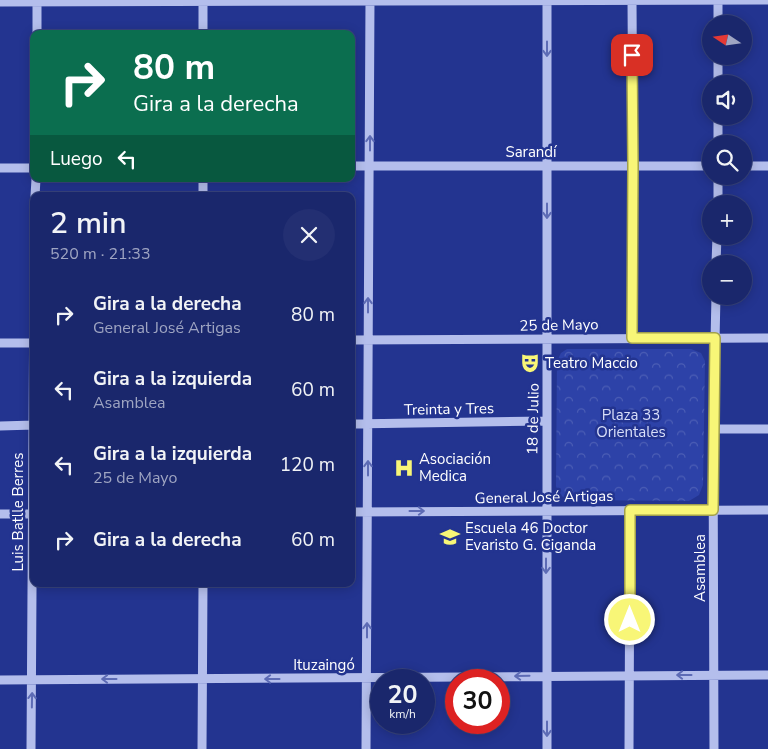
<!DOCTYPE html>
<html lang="es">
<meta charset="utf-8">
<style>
body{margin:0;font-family:"Nunito Sans",sans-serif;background:#232f72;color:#f1f3f6;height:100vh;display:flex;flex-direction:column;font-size:19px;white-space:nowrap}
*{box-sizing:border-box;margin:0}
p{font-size:16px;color:#9fa5c2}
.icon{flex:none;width:28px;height:28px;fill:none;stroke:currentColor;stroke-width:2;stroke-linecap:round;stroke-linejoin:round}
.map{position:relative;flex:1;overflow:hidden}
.drawer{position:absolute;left:30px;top:192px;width:325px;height:395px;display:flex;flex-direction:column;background:#1a276c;border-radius:10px;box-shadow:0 2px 12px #0003,0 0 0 1px #38447f}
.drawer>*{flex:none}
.banner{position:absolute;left:30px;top:30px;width:325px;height:152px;border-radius:10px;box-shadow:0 2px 12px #0003,0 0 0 1px #38447f;background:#0b6e4f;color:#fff;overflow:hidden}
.needle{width:32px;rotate:283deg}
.buttons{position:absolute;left:702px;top:15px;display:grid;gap:10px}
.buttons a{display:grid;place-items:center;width:50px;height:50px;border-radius:50%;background:#1a276c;box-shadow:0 2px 12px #0003,0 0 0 1px #38447f;font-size:25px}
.speed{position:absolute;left:370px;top:669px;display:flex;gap:10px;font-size:25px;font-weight:700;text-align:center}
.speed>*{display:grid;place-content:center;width:65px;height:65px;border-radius:50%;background:#1a276c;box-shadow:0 2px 12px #0003,0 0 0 1px #38447f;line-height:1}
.speed small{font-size:12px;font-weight:400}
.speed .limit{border:8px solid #d22;background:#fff;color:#111}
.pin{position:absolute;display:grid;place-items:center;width:42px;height:42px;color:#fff;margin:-21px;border-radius:10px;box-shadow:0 2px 8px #0006}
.me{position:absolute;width:55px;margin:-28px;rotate:0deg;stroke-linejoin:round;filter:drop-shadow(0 0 4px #0008)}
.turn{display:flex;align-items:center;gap:18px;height:105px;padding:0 20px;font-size:22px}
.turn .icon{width:65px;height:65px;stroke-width:2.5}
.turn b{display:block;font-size:35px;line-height:42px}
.then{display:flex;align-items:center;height:48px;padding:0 20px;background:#0003;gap:10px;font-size:19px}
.round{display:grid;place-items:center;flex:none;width:52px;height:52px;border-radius:26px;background:#232f72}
.head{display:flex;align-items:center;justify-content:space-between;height:85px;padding:0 20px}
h1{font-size:30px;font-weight:600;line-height:38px}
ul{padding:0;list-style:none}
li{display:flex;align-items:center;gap:15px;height:75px;padding:0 20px}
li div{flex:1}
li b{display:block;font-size:19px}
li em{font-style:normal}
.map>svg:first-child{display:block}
.park{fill:url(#park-crowns)}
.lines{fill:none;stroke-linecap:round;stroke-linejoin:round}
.minor{stroke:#b4beec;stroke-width:9}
.oneway{stroke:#5d6bb5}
.route-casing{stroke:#a1a04d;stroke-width:12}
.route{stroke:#f8f677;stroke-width:9}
.labels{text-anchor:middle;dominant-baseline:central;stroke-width:5;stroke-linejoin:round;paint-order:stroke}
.street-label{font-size:15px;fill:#fff;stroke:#233490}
.poi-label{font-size:15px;fill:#fff;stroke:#233490;text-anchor:start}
.park-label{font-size:15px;fill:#d9dff9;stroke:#233490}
</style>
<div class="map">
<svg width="768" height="749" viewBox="0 0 768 749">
<defs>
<pattern id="park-crowns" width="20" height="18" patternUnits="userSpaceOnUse" patternTransform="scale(1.25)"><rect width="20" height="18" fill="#2d42a8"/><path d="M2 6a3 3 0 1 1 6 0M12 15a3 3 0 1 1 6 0" fill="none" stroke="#4c5eb5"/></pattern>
</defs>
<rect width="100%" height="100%" fill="#233490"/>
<!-- park -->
<path class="park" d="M567,349H691L701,353L705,361L703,485L699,495L689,501L571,500C562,498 558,494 556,486L557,361L561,353Z"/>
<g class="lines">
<!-- minor -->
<path class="minor" d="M203,0V34
M632,0L633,165L632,338
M0,2L768,0
M718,24V0
M37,34V0
M718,84V56
M718,144V116
M351,166H711
M744,166H768
M0,168H34
M35,196L36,179
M203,196V179
M718,204V176
M716,264L717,236
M351,340L768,338
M0,343H34
M351,424L547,421
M0,426L34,425
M713,429H768
M351,512L768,510
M0,514H34
M0,680L768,675
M31,749L34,275
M202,749L203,584
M366,749L370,0
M547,749V0
M629,749L630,510
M714,749L713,429L716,296"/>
</g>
<!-- one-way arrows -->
<defs><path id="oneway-shaft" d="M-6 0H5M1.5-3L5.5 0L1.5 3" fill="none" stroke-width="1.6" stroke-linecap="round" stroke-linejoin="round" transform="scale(1.25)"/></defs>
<g class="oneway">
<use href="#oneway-shaft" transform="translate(547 49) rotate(90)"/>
<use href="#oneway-shaft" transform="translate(370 143) rotate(-90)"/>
<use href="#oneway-shaft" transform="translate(547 211) rotate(90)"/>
<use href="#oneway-shaft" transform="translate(368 305) rotate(-90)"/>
<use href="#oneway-shaft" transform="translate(368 468) rotate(-90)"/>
<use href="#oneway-shaft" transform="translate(417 511)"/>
<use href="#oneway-shaft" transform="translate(546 566) rotate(90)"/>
<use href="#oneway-shaft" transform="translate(367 630) rotate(-90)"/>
<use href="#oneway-shaft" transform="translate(684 675) rotate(180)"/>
<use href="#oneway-shaft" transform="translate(522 676) rotate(179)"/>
<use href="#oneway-shaft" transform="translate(109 679) rotate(180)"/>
<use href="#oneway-shaft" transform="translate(272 679) rotate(180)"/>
<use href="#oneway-shaft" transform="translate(32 700) rotate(-89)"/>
<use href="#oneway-shaft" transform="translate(547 729) rotate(90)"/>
</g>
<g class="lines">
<defs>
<path id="route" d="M630,620V510H713L715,338H632L633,166L632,55"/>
</defs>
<!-- route casing -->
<use href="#route" class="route-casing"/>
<!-- route -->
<use href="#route" class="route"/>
</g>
<!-- icons -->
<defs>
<symbol id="theatre-bare" viewBox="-9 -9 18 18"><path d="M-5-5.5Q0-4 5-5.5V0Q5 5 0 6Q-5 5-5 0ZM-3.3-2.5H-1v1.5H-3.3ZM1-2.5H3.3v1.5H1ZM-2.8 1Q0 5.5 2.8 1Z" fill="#f8f677" stroke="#233490" stroke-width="2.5" paint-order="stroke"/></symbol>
<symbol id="hospital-bare" viewBox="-9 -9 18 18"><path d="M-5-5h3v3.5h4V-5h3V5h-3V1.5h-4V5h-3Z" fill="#f8f677" stroke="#233490" stroke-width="2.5" paint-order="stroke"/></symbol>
<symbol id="school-bare" viewBox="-9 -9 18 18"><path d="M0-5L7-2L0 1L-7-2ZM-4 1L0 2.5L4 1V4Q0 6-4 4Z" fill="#f8f677" stroke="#233490" stroke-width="2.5" paint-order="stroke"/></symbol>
</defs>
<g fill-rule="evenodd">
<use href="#theatre-bare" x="516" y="349" width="28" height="28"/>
<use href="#hospital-bare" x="390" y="454" width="28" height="28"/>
<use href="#school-bare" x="436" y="523" width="28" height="28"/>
</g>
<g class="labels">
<!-- street labels -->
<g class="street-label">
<text x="531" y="152">Sarandí</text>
<text transform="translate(559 325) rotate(-1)">25 de Mayo</text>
<text transform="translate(449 409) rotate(-1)">Treinta y Tres</text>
<text transform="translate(533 419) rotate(-89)">18 de Julio</text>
<text transform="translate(544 497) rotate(-1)">General José Artigas</text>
<text transform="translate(18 512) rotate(-90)">Luis Batlle Berres</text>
<text transform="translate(700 568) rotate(-90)">Asamblea</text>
<text x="324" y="665">Ituzaingó</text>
</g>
<!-- poi labels -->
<g class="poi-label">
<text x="545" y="363">Teatro Maccio</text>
<text x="419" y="459">Asociación<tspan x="419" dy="17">Medica</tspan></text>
<text x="465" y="528">Escuela 46 Doctor<tspan x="465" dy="17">Evaristo G. Ciganda</tspan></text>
</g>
<!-- park labels -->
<g class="park-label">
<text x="631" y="415">Plaza 33<tspan x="631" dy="17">Orientales</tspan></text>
</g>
</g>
</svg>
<div class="buttons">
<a><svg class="needle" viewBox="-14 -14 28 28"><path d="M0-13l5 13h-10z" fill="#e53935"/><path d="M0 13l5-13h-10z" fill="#9fa5c2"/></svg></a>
<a><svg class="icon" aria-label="sound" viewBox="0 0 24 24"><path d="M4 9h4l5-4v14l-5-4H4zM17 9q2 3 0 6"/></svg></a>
<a><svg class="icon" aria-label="search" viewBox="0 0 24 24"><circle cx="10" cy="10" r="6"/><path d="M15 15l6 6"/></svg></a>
<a>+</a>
<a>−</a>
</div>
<div class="speed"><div>20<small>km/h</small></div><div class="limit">30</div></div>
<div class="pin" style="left:632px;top:55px;background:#d93025"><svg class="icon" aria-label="arrive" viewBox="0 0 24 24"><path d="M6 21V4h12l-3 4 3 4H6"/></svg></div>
<svg class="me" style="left:630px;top:620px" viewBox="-20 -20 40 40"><circle r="17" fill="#f8f677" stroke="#fff" stroke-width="3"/><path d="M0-11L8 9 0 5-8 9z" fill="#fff"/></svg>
<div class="banner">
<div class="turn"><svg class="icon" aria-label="right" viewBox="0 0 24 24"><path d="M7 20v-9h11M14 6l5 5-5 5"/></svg><div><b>80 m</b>Gira a la derecha</div></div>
<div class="then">Luego<svg class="icon" aria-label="left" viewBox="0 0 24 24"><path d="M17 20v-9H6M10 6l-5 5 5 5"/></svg></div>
</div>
<section class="drawer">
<div class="head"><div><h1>2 min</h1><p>520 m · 21:33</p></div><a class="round"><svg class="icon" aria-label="close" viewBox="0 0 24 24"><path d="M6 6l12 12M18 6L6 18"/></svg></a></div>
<ul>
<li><svg class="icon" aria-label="right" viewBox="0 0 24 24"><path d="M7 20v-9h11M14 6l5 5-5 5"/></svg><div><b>Gira a la derecha</b><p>General José Artigas</p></div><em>80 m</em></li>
<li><svg class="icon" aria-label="left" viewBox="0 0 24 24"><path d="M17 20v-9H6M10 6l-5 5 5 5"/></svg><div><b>Gira a la izquierda</b><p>Asamblea</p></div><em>60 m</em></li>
<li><svg class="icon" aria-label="left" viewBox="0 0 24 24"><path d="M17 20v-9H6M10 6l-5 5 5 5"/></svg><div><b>Gira a la izquierda</b><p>25 de Mayo</p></div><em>120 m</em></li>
<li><svg class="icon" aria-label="right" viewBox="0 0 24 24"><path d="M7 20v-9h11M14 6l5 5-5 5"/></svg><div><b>Gira a la derecha</b></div><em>60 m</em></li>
</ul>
</section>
</div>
